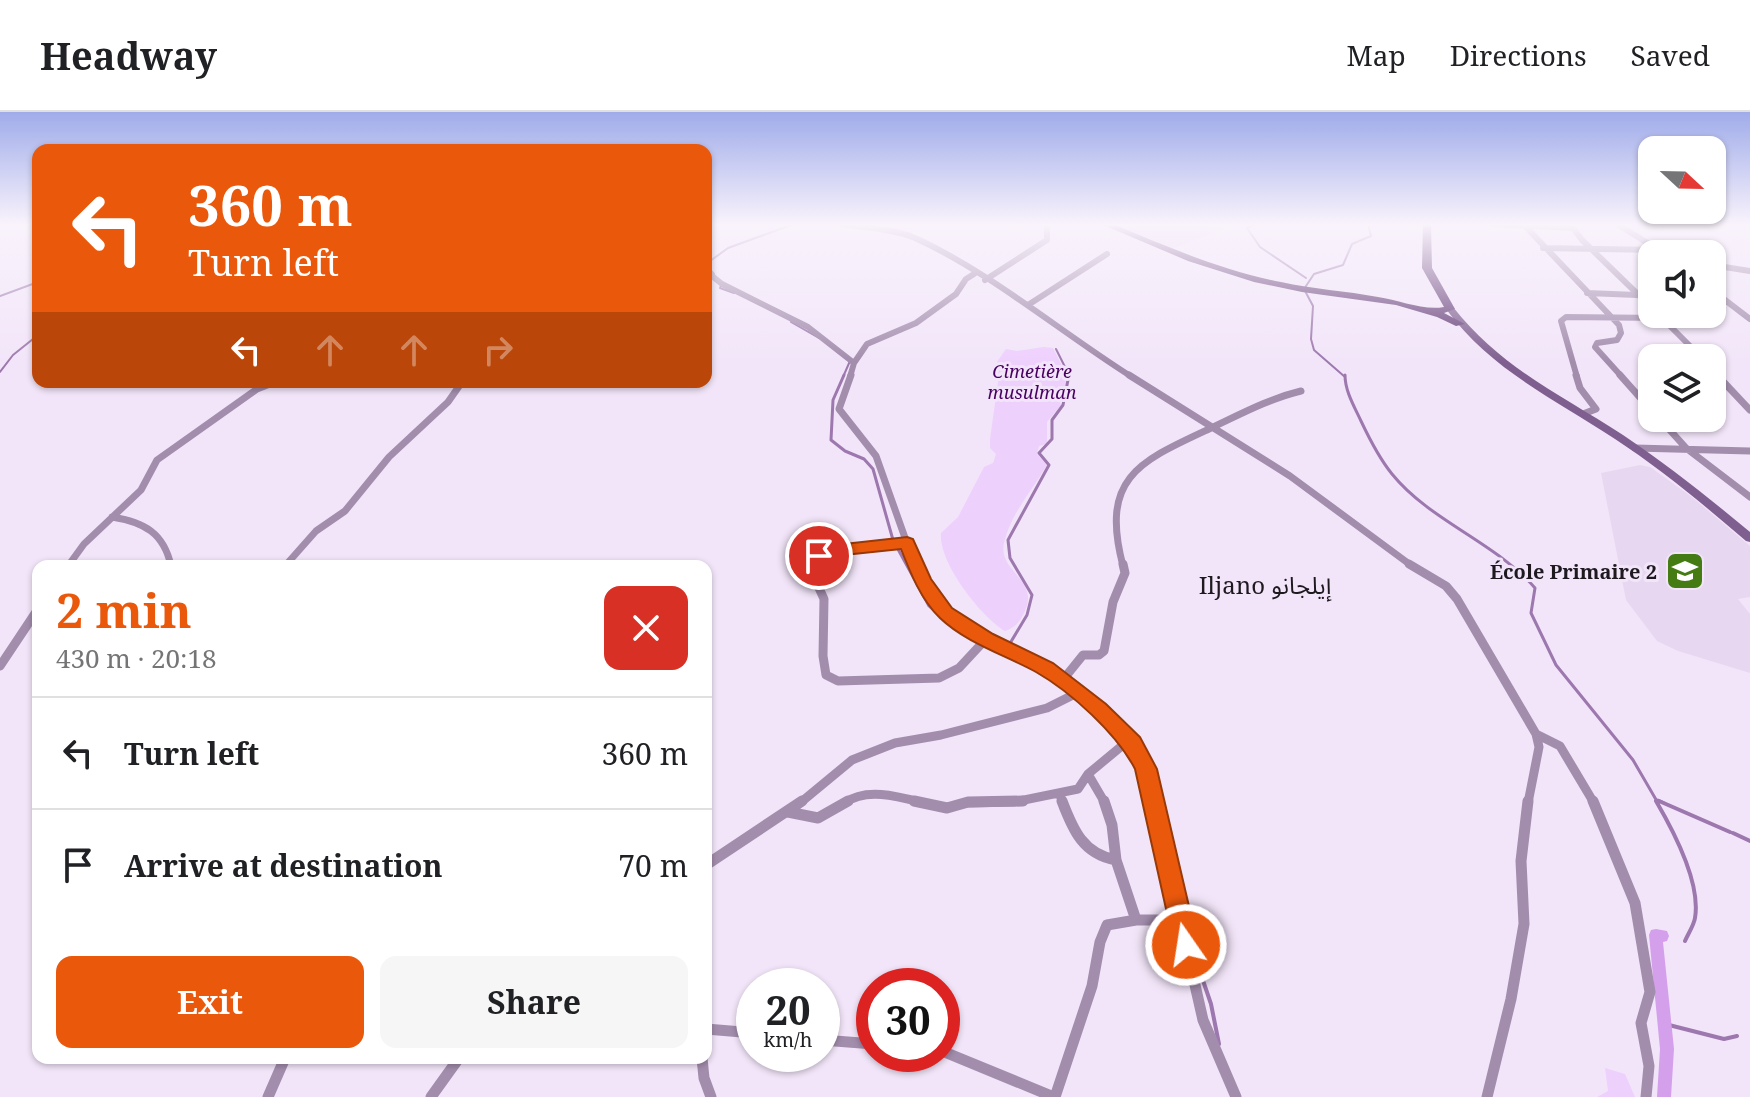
<!DOCTYPE html>
<meta charset="utf-8">
<style>
body{margin:0;font-family:"Noto Serif","Noto Sans Arabic",serif;background:#f6f6f6;color:#202124;height:100vh;display:flex;flex-direction:column;font-size:30px;white-space:nowrap}
*{box-sizing:border-box;margin:0}
p{font-size:26px;color:#757577}
.icon{flex:none;width:44px;height:44px;fill:none;stroke:currentColor;stroke-width:2;stroke-linecap:round;stroke-linejoin:round}
.map{position:relative;flex:1;overflow:hidden}
.panel{position:absolute;left:32px;top:448px;width:680px;height:504px;display:flex;flex-direction:column;background:#fff;border-radius:16px;box-shadow:0 2px 6px #0004}
.panel>*{flex:none}
.guide{position:absolute;left:32px;top:32px;width:680px;height:244px;border-radius:16px;box-shadow:0 2px 6px #0004;background:#ea580c;color:#fff;overflow:hidden}
.needle{width:52px;rotate:112deg}
.tools{position:absolute;left:1638px;top:24px;display:grid;gap:16px}
.tools a{display:grid;place-items:center;width:88px;height:88px;border-radius:16px;background:#fff;box-shadow:0 2px 6px #0004;font-size:40px}
.speed{position:absolute;left:736px;top:856px;display:flex;gap:16px;font-size:40px;font-weight:700;text-align:center}
.speed>*{display:grid;place-content:center;width:104px;height:104px;border-radius:50%;background:#fff;box-shadow:0 2px 6px #0004;line-height:1}
.speed small{font-size:20px;font-weight:400}
.speed .limit{border:12px solid #d22;background:#fff;color:#111}
.pin{position:absolute;display:grid;place-items:center;width:68px;height:68px;color:#fff;margin:-34px;border:4px solid #fff;border-radius:50%;box-shadow:0 2px 8px #0007}
.me{position:absolute;width:88px;margin:-44px;rotate:347deg;stroke-linejoin:round;filter:drop-shadow(0 0 6px #0008)}
.turn{display:flex;align-items:center;gap:28px;height:168px;padding:0 24px;font-size:36px}
.turn .icon{width:104px;height:104px;stroke-width:2.5}
.turn b{display:block;font-size:56px;line-height:68px}
.lanes{display:flex;align-items:center;height:76px;padding:0 24px;background:#0003;justify-content:center;gap:40px;direction:ltr}
.lanes .off{opacity:.35}
.round{display:grid;place-items:center;flex:none;width:84px;height:84px;border-radius:16px;background:#f6f6f6}
.head{display:flex;align-items:center;justify-content:space-between;height:136px;padding:0 24px}
h1{font-size:48px;font-weight:700;line-height:60px;color:#ea580c}
.primary-button{display:flex;gap:16px;margin-top:auto;padding:16px 24px}
.primary-button a{flex:1;height:92px;border-radius:16px;background:#ea580c;color:#fff;font-size:32px;font-weight:700;line-height:92px;text-align:center}
.primary-button a+a{background:#f6f6f6;color:#202124}
ul{padding:0;list-style:none}
li{display:flex;align-items:center;gap:24px;height:112px;padding:0 24px;border-top:2px solid #e0e0e0}
li div{flex:1}
li b{display:block;font-size:30px}
li em{font-style:normal}
header{display:flex;align-items:center;gap:48px;box-sizing:border-box;height:112px;padding:0 40px;background:#fff;border-bottom:2px solid #e0e0e0}
header strong{font-size:38px}
nav{display:flex;gap:44px;margin-inline-start:auto;font-size:28px}
.map>svg:first-child{display:block}
.built{fill:#e8d7f1}
.green{fill:#eed0fd}
.lines{fill:none;stroke-linecap:round;stroke-linejoin:round}
.stream-far2{stroke:#9d78ae;stroke-width:2}
.stream-far1{stroke:#9d78ae;stroke-width:3}
.stream{stroke:#9d78ae;stroke-width:4}
.canal{fill:#d4a0ec;fill-rule:evenodd}
.minor-far3{stroke:#a38dad;stroke-width:6}
.minor-far2{stroke:#a38dad;stroke-width:7}
.minor-far1{stroke:#a38dad;stroke-width:9}
.minor{stroke:#a38dad;stroke-width:11}
.secondary{fill:#7f5f8f;fill-rule:evenodd}
.primary{fill:#663f78;fill-rule:evenodd}
.route{fill:#ea580c;stroke:#983908;stroke-width:2}
.labels{text-anchor:middle;dominant-baseline:central;stroke-width:6;stroke-linejoin:round;paint-order:stroke}
.far-park-label{font-size:18px;font-style:italic;fill:#490161;stroke:#f2e5f9}
.poi-label{font-size:20px;font-weight:bold;fill:#1d191f;stroke:#f2e5f9;text-anchor:end}
.quarter-label{font-size:24px;fill:#1d191f;stroke:#f2e5f9}
</style>
<header>
<strong>Headway</strong>
<nav><a>Map</a><a>Directions</a><a>Saved</a></nav>
</header>
<div class="map">
<svg width="1750" height="985" viewBox="0 0 1750 985">
<rect width="100%" height="100%" fill="#f2e5f9"/>
<!-- built -->
<path class="built" d="M1110,112H1235L1172,137Z
M1640,353L1650,355L1692,385L1750,434V485L1738,487L1750,502V561L1678,539L1657,529L1626,488L1601,361Z"/>
<!-- green -->
<path class="green" d="M1044,235L1053,236L1068,266L1059,288L1061,293L1047,310V332L1039,334L1037,342L1047,353C1032,379 1011,401 1004,431C997,460 1043,468 1023,503C1018,512 1015,515 1005,519C981,505 938,450 941,421L958,405L984,355L993,351L996,342L990,336V327L998,270L997,250L1006,237L1017,239Z
M1605,956L1625,962L1635,985H1597L1608,979Z"/>
<g class="lines">
<!-- stream-far2 -->
<path class="stream-far2" d="M1256,112L1247,116L1260,135L1306,166
M706,152L728,136L794,112
M706,153L714,162
M722,171L720,176L734,181
M0,184L38,170
M791,210L819,226
M1056,237L1070,265
M0,260L13,243L38,223
M843,265L850,249
M1345,265L1314,238L1311,227L1313,194L1304,177L1314,162L1343,153L1352,132L1371,124L1368,112"/>
<!-- stream-far1 -->
<path class="stream-far1" d="M844,263L833,288L831,328L845,339L864,347L873,357L893,428L929,494L951,514L1005,538
M1345,263C1345,279 1354,294 1361,309C1369,326 1379,346 1392,362C1430,409 1495,430 1535,476L1531,501L1556,553L1633,648L1658,691
M1009,533L1027,503L1032,483L1010,446L1008,428L1049,353L1039,341L1052,327V308L1063,293L1069,263
M1046,552L1063,562
M1096,589L1114,606
M1119,612L1142,635L1161,691
M1658,688L1664,691"/>
<!-- stream -->
<path class="stream" d="M1161,689L1196,848L1211,892L1219,932
M1656,689C1673,718 1701,771 1695,806C1694,813 1688,822 1685,829
M1659,689L1730,720
M1733,721L1750,729
M1665,912L1724,927L1737,924"/>
<!-- canal -->
<path class="canal" d="M1656,817L1667,819L1669,824L1667,829L1663,830L1674,937L1671,985H1657L1660,937L1649,823L1651,818Z"/>
<!-- minor-far3 -->
<path class="minor-far3" d="M843,112C865,116 894,117 915,126C990,160 1062,221 1132,265
M1494,112L1572,116
M1570,112L1582,128L1652,196
M1617,112L1657,137
M1525,114L1619,213L1621,221L1617,228L1597,231L1595,235L1622,265
M1543,136L1658,138L1679,142
M1712,153L1750,159
M706,159L722,172L808,215L854,251L867,232L916,211L956,182L966,167L974,162
M985,168L1047,128V112
M1712,178L1750,207
M1587,181L1637,183
M1028,193L1107,142
M1660,204L1702,246
M1712,257L1719,265
M850,265L854,251
M1577,265L1561,209L1566,205L1662,206"/>
<!-- minor-far2 -->
<path class="minor-far2" d="M851,263L839,297L876,344L915,454
M1129,263L1290,364L1412,454
M1576,263L1580,276L1596,297L1583,302
M1620,263L1652,299
M1717,263L1750,298
M1659,306L1686,336L1750,385
M1635,336L1750,339
M112,405C144,410 164,421 171,454
M68,454L84,432L141,378L157,348L257,277L275,270
M285,454L316,419L345,399L389,345L448,290L462,270
M809,454L806,446L844,437L907,431
M1123,454C1100,366 1138,350 1209,317C1239,303 1268,287 1301,279"/>
<!-- minor-far1 -->
<path class="minor-far1" d="M808,452L824,487L823,544L826,563L838,569L939,566L959,556L986,527
M914,452L936,490L948,503L1044,555L1088,587L1115,613L1137,642L1146,657L1154,691
M1409,452L1446,474L1457,487L1536,622L1539,635L1528,691
M0,554L38,497
M1062,569L1083,543H1099L1104,539L1113,490L1125,461L1123,452
M1536,622L1560,634L1594,691
M1088,662L1105,691
M1060,683L1063,691
M800,691L852,648L895,631L941,623L1047,596L1077,581
M845,691C866,675 900,685 923,691
M966,691L1014,690L1078,677L1088,662L1129,628"/>
<!-- minor -->
<path class="minor" d="M914,689L947,696L968,690L1023,689
M1062,689C1073,718 1083,742 1116,748L1112,713L1104,689
M1153,689L1203,908L1236,985
M1593,689L1635,791L1650,880L1641,911L1649,954L1646,985
M788,700L818,706L848,689
M1116,748L1136,808
M706,753L802,689
M706,917L754,921
M822,928L874,932
M942,939L1054,985
M702,946L704,966L711,985
M268,985L285,946
M431,985L459,946
M1055,985L1092,874L1100,830L1107,813L1136,808H1181
M1487,985L1511,887L1524,812L1521,749L1528,689"/>
<!-- secondary -->
<path class="secondary" d="M1447,195H1453C1501,256 1560,282 1623,323C1668,353 1709,386 1750,420V430L1746,429C1704,393 1661,357 1615,327C1553,286 1491,258 1446,197Z"/>
<!-- primary -->
<path class="primary" d="M1101,112H1113C1168,135 1223,159 1281,170C1313,177 1346,179 1378,185C1399,188 1424,199 1444,195L1422,156L1423,112H1431L1432,156L1455,197L1444,201L1465,212L1456,214L1437,205L1396,193L1302,180L1254,170L1188,149Z"/>
</g>
<!-- sky -->
<linearGradient id="sky" x2="0" y2="1"><stop stop-color="#a0acea"/><stop offset="0.45" stop-color="#f9f3fc"/><stop offset="1" stop-color="#f9f3fc" stop-opacity="0"/></linearGradient>
<rect width="1750" height="250" fill="url(#sky)"/>
<!-- route -->
<path class="route" d="M907,425L913,427L931,467L952,496L993,522L1053,551L1106,592L1140,625L1157,657L1198,833L1195,842L1186,845L1178,842L1174,833L1135,657C1117,622 1071,580 1036,560C1005,543 966,531 940,506C921,488 910,460 901,437L844,443L819,450L810,444L812,440L844,432Z"/>
<!-- icons -->
<defs>
<symbol id="school-square" viewBox="-11 -11 22 22"><rect x="-9" y="-9" width="18" height="18" rx="4" fill="#447c13" stroke="#f2e5f9"/><path d="M0-5L7-2L0 1L-7-2ZM-4 1L0 2.5L4 1V4Q0 6-4 4Z" fill="#fff"/></symbol>
</defs>
<g fill-rule="evenodd">
<use href="#school-square" x="1663" y="437" width="44" height="44"/>
</g>
<g class="labels">
<!-- far-park labels -->
<g class="far-park-label">
<text x="1032" y="259">Cimetière<tspan x="1032" dy="21">musulman</tspan></text>
</g>
<!-- poi labels -->
<g class="poi-label">
<text x="1657" y="459">École Primaire 2</text>
</g>
<!-- quarter labels -->
<g class="quarter-label">
<text x="1265" y="472">Iljano إيلجانو</text>
</g>
</g>
</svg>
<div class="tools">
<a><svg class="needle" viewBox="-14 -14 28 28"><path d="M0-13l5 13h-10z" fill="#e53935"/><path d="M0 13l5-13h-10z" fill="#757577"/></svg></a>
<a><svg class="icon" aria-label="sound" viewBox="0 0 24 24"><path d="M4 9h4l5-4v14l-5-4H4zM17 9q2 3 0 6"/></svg></a>
<a><svg class="icon" aria-label="layers" viewBox="0 0 24 24"><path d="M12 4l9 5-9 5-9-5zM3 14l9 5 9-5"/></svg></a>
</div>
<div class="speed"><div>20<small>km/h</small></div><div class="limit">30</div></div>
<div class="pin" style="left:819px;top:444px;background:#d93025"><svg class="icon" aria-label="arrive" viewBox="0 0 24 24"><path d="M6 21V4h12l-3 4 3 4H6"/></svg></div>
<svg class="me" style="left:1186px;top:833px" viewBox="-20 -20 40 40"><circle r="17" fill="#ea580c" stroke="#fff" stroke-width="3"/><path d="M0-11L8 9 0 5-8 9z" fill="#fff"/></svg>
<div class="guide">
<div class="turn"><svg class="icon" aria-label="left" viewBox="0 0 24 24"><path d="M17 20v-9H6M10 6l-5 5 5 5"/></svg><div><b>360 m</b>Turn left</div></div>
<div class="lanes"><svg class="icon" aria-label="left" viewBox="0 0 24 24"><path d="M17 20v-9H6M10 6l-5 5 5 5"/></svg><svg class="icon off" aria-label="ahead" viewBox="0 0 24 24"><path d="M12 20V5M6 11l6-6 6 6"/></svg><svg class="icon off" aria-label="ahead" viewBox="0 0 24 24"><path d="M12 20V5M6 11l6-6 6 6"/></svg><svg class="icon off" aria-label="right" viewBox="0 0 24 24"><path d="M7 20v-9h11M14 6l5 5-5 5"/></svg></div>
</div>
<section class="panel">
<div class="head"><div><h1>2 min</h1><p>430 m · 20:18</p></div><a class="round" style="background:#d93025;color:#fff"><svg class="icon" aria-label="close" viewBox="0 0 24 24"><path d="M6 6l12 12M18 6L6 18"/></svg></a></div>
<ul>
<li><svg class="icon" aria-label="left" viewBox="0 0 24 24"><path d="M17 20v-9H6M10 6l-5 5 5 5"/></svg><div><b>Turn left</b></div><em>360 m</em></li>
<li><svg class="icon" aria-label="arrive" viewBox="0 0 24 24"><path d="M6 21V4h12l-3 4 3 4H6"/></svg><div><b>Arrive at destination</b></div><em>70 m</em></li>
</ul>
<div class="primary-button"><a>Exit</a><a>Share</a></div>
</section>
</div>
